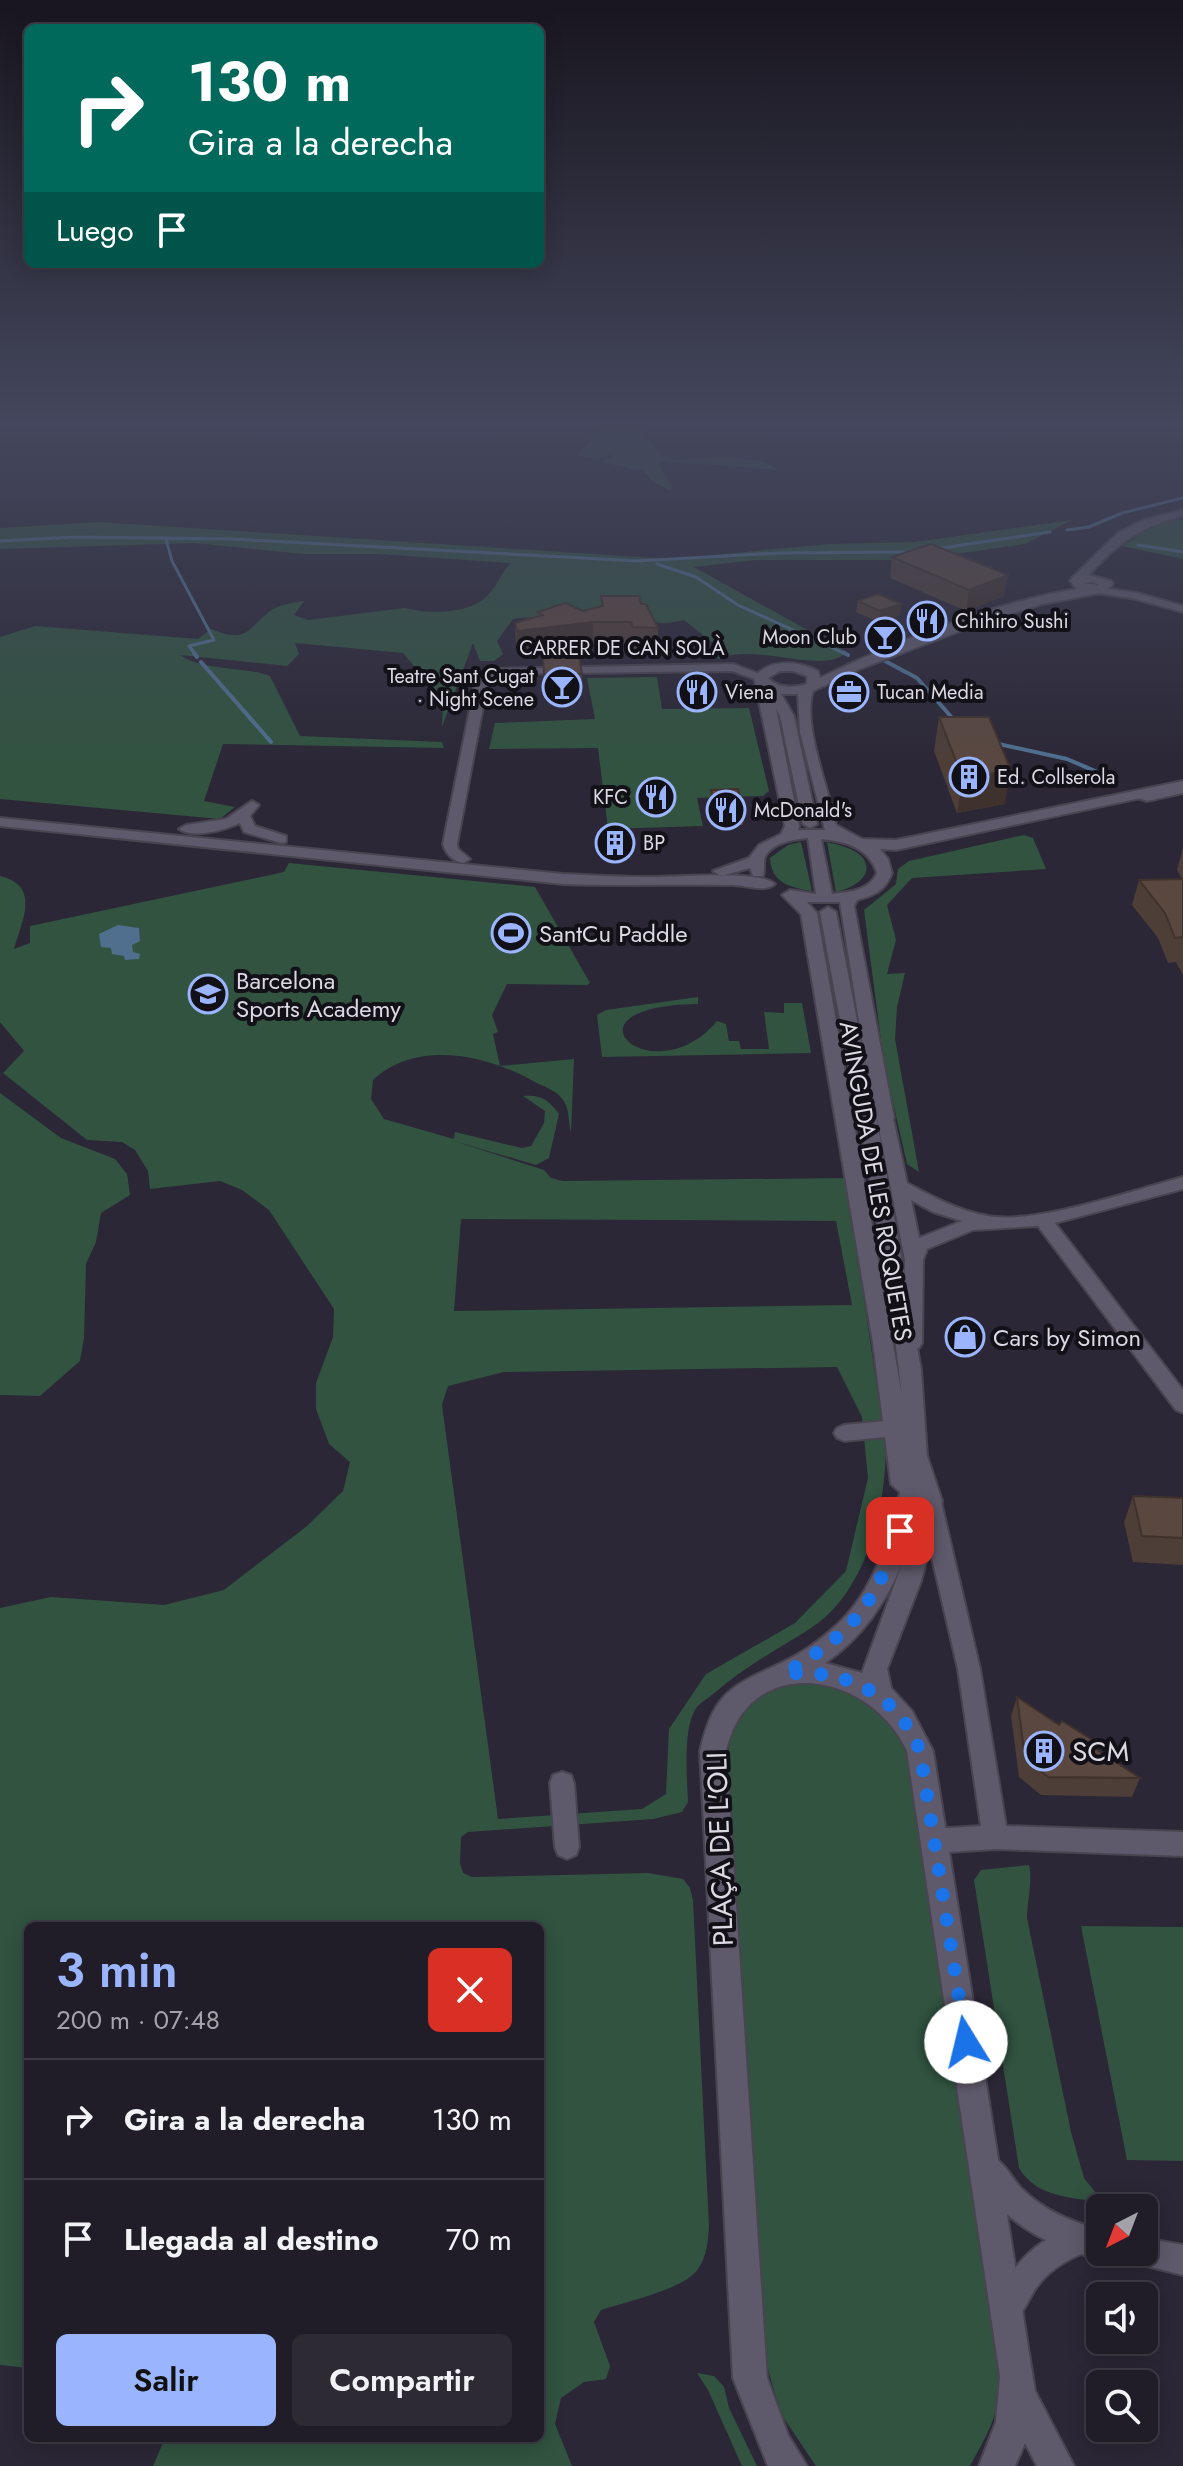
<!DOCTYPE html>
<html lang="es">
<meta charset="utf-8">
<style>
body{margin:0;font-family:Jost,sans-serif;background:#2d2a34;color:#f1f3f6;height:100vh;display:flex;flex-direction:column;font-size:30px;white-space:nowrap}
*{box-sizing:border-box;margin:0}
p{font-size:26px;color:#a2a2a8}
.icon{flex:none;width:44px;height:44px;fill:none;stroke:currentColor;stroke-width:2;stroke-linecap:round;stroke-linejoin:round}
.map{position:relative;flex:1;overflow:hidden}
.drawer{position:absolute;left:24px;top:1922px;width:520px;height:520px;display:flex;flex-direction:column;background:#201d28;border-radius:12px;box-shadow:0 4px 20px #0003,0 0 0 2px #3d3b45}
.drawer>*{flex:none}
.guide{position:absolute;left:24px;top:24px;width:520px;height:244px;border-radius:12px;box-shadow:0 4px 20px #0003,0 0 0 2px #3d3b45;background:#00695c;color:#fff;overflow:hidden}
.needle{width:52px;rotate:222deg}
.fabs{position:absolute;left:1086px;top:2194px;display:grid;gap:16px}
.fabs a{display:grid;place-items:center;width:72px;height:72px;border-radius:12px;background:#201d28;box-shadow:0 4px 20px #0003,0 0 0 2px #3d3b45;font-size:40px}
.pin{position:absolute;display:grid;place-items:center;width:68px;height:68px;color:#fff;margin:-34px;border-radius:16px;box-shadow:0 4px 12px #0006}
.me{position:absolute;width:88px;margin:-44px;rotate:351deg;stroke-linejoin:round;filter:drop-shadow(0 0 6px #0008)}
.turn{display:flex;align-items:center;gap:28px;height:168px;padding:0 32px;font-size:36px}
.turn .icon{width:104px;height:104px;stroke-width:2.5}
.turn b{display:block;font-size:56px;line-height:68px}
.then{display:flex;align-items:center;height:76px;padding:0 32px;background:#0003;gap:16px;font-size:30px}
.round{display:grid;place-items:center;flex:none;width:84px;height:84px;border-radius:12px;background:#2d2a34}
.headline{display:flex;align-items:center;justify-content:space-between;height:136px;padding:0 32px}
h1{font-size:48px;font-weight:600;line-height:60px;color:#9ab5fd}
.primary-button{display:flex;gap:16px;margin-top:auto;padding:16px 32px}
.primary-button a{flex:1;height:92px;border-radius:12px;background:#9ab5fd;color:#111;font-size:32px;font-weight:600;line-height:92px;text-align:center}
.primary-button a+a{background:#2d2a34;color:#f1f3f6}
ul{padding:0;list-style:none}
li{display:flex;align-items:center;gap:24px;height:120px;padding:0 32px;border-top:2px solid #3d3b45}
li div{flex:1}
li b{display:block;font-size:30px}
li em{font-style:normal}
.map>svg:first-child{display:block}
.green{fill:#315340;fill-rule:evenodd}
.water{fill:#506f8f}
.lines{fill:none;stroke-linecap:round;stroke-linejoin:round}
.stream-far1{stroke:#506f8f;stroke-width:3}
.stream{stroke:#506f8f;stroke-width:4}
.street-casing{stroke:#484450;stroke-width:4}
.secondary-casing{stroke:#484450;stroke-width:4}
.street{fill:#5f5a6b;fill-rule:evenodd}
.secondary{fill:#5f5a6b;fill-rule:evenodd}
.wall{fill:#4d3e37}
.shaded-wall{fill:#3f322d}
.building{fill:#5a4840;stroke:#3f322d;stroke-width:2}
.route{stroke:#1a73e8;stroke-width:14;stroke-dasharray:0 25.2}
.labels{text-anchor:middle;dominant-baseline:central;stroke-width:8;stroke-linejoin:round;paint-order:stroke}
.far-poi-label{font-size:20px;fill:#dcd9e3;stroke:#131118;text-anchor:start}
.far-street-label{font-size:20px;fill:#dcd9e3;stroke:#131118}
.poi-label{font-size:24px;fill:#dcd9e3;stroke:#131118;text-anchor:start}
.street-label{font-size:24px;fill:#dcd9e3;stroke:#131118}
.near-poi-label{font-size:28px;fill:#dcd9e3;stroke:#131118;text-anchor:start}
.near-street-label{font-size:28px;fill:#dcd9e3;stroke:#131118}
</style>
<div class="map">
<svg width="1183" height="2466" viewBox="0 0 1183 2466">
<rect width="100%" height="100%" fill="#2b2736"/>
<!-- green -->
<path class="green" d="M595,424H652L643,434L661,455L670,458C704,462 754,451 780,470L660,461L659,465L672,487L670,490L654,482L643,471L601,462L612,457L611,454L595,460L578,455L598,431Z
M1072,520L1025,544L916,560H755L694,567L847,652C823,676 758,642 718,659V647L684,620C658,626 658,621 634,620C593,618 553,614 513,619L497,641L503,654L494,661H480L473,643L442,727L443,700L403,653L295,643L299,654L287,666L180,655C203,671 242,666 270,676L300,736L442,742L444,748L223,744L204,801L235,807L220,819L0,799V637L35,626L198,639L211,629C250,645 247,627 272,610C281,604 293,603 304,601L294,615L308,620L405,608C429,614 471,615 489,594C498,584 502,571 511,563L378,554H304L194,543L0,549V528L99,522L671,559L829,544L915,542Z
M1166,520H1183V559L1122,546L1134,539L1131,536Z
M657,677L662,709L749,708L769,791L763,796L697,798L703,826L608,829L598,748L489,749L495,723L595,719L587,678Z
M1024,835L1033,838L1046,869L912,878L887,905L896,940L887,974L905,973L897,1007L895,1039L919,1172L907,1164L884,1063L864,910L896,884L898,869L909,861Z
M801,842L812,891C791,888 771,883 770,858L788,845Z
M827,842C838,845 855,848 863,858C876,877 850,889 836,892Z
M289,863L535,887L590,983L587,985L507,984L492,1015L498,1032L493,1034L500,1066L574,1059L571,1133C569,1124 569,1111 565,1103C560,1092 545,1087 535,1082C487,1055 417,1039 373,1080L371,1099L384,1119L454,1139L455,1132L522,1148L531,1146L544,1123L545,1111L523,1096C541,1094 549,1100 559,1114L549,1158L536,1165L454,1141L544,1170L551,1178L563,1181L846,1178L886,1448C885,1513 865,1597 805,1632C772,1652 742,1669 713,1694C707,1699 698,1704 695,1710C683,1730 687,1779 688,1802L682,1812L653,1819L468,1832L461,1837L460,1863L463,1873L472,1877L648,1873L683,1879L690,1888L693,1901L709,2226C708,2241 707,2256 698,2269C685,2289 625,2302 601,2310L594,2322L610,2366L606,2379L584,2382L561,2398L555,2424L572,2466H153L165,2438H540V1926H28V2368L0,2365V1608L51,1597L164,1605L224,1590L307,1526L343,1491L350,1462L329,1444L316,1409V1383L333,1337L334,1309L269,1210L242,1190L220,1181L150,1189L148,1171L135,1150L122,1142L87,1140L3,1073L24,1051L0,1022V876C42,886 21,922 14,949L30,943V926L284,872ZM461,1219L836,1221L852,1305L454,1311ZM837,1367L862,1417L868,1478L846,1571L795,1623L706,1674L669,1729L666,1794L642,1809L498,1819L442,1405L448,1386L504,1372Z
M698,997V1004C551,1006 654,1097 717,1021L726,1024L729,1041H739L741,1049H769L764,1012L784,1013V1003H802L811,1053L602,1057L597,1015L606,1010Z
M0,1093L61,1138L115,1159L127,1174L130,1195L101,1213L96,1242L86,1264L84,1338L80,1361L40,1396L0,1395Z
M817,1682C864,1690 877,1707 905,1743L997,2353C1001,2410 997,2417 970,2466H816L781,2414L767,2366L727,1759L732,1730L753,1702L785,1683Z
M1029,1865C1033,1878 1027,1903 1027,1918L1071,2132L1084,2178L1104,2203C1073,2197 1036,2198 1019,2168L974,1880L981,1870Z
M1081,1926L1183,1927V2161L1127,2160Z
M697,2373L714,2376L724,2387L729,2408L757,2466H742L708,2390Z"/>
<!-- water -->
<path class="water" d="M118,925L139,928L140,941L132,945L133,952L140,954L139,959L125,960L124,956L112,954L111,948L101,947L99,934Z"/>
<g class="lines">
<!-- stream-far1 -->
<path class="stream-far1" d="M1067,530L1089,527L1122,513L1183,498
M166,539L172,561L214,640L189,646L196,655
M0,541L77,537L231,539L637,561L779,553L912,552
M1138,545L1183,552
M935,549L1050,532
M657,564L696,577L738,605L848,655"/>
<!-- stream -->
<path class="stream" d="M194,653L197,657
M844,653L848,655
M885,661L917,678L954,720
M201,662L271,742
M994,743L1067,759L1109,777"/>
<defs>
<path id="street" d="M1096,587L1137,593L1183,606V612L1136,599L1092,592L1091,590Z
M733,664L767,677L761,681L732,671L496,674L488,680L457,844L458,849L470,859L463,863C453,861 446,854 443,844L476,679L489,669Z
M1183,785V793L1147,801L1129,795L1136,791L1147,793Z
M252,801L259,805L250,816L255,826L286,836V842L281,843L244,832L240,823C224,830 194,839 179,829L186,825L226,819Z
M885,1113L893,1118L907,1183C933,1197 959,1211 988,1216C1035,1225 1134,1190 1183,1177V1189L1055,1223L1183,1390V1413L1176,1410L1038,1226L973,1230L927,1249L923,1260L922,1343L919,1348H905L902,1343L905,1260L877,1118ZM911,1200L933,1212L962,1221L919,1238Z
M896,1420L903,1423L906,1428L903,1433L896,1436L844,1441L837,1438L834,1433L837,1428L844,1425Z
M930,1494L937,1496L941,1502L980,1669L1006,1826L1183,1832V1856L995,1849L933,1853L924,1849L921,1841L924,1833L933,1829L981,1826L958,1669L919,1502L923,1496Z
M562,1772L571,1775L574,1783L579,1847L576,1855L567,1859L558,1855L555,1847L550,1783L553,1775Z
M990,2156C1005,2162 1010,2176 1021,2188C1043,2210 1070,2222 1100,2229V2252H1111L1100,2259L1081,2254C1065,2261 1050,2270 1039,2284C1028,2297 1025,2316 1009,2323L998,2319L994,2308C1006,2279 1019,2257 1046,2240C1015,2225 989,2202 976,2170L980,2160Z
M1144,2238L1183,2245V2275L1131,2262L1126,2252H1144Z"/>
<path id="secondary" d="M1183,510V516C1142,526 1117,543 1089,575L1111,581L1113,584L1106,592L1042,604L981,623L860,669L813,691C802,725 829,789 836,825L862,839L896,840L1183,781V789L896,850L880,849L888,859L892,873C885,891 875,895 857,900L854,906L894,1118L885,1124L877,1120L921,1370L927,1456L942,1501L921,1581L887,1669L891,1688L912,1711L933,1751L1035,2391L1074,2466H1037L1025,2443L1015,2466H979L996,2422L1000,2376L907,1751C870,1670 748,1651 726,1751L767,2378L788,2435L807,2466H768L733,2378L700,1751C713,1696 728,1687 777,1665C798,1656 821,1640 838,1624C874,1590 889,1539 900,1492L891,1484L873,1343L801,914L782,895L790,890L816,894L808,838C795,839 771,843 765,857C763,862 765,870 763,876H753L750,868L721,876L713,871L749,858L759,845L781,834L785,826L754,677C771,658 797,661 818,671L820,678C891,643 999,601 1077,589L1070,581L1072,578L1119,532L1144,520ZM1092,582L1099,585L1083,583ZM780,671H793L807,676V684C793,688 779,689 768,678ZM781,694H798L800,732L825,830H798L799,826L776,708L780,716L803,824L810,828L817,824L794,716ZM821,839C846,841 869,848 877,873C869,891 849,892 832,894ZM807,902H840L867,1072L836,912L828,907L820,912C849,1073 884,1233 902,1396L817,913ZM902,1564L862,1673L825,1663C862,1638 884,1605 902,1564Z
M0,818L563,874C590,875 618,877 645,877C672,878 757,869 775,884C764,893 746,885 733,885C676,884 620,886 563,884L0,826Z"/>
</defs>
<!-- street casing -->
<use href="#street" class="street-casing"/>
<!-- secondary casing -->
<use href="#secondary" class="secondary-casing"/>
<!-- street -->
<use href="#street" class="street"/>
<!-- secondary -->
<use href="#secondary" class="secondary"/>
</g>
<!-- wall -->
<path class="wall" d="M892,557L1008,575L1004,596L966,611L890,578Z
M601,596L641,604L658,628V650L633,649L631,644H593L517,653L516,645L515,623L538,616V612L583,611L601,607Z
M858,601L901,604L900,615L879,622L856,612Z
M543,656L582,674V696L544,698Z
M939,717L1005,804L957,813L934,751Z
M711,790L744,813L743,825L715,826L710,802Z
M1183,848V975L1176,962L1168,963L1158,938L1132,905L1139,880L1182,879L1177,870Z
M1133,1496L1183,1498V1567V1565L1133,1562L1124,1522Z
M1017,1697L1059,1725L1091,1739L1089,1745L1140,1778L1132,1797L1041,1795L1019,1777L1011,1716Z"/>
<!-- shaded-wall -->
<path class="shaded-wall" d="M1008,575L1004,596L966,611L969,590Z
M901,604L900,615L879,622L880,611Z
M593,622V644L517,653V631Z
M1011,770L1005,804L957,813L963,779Z"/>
<!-- building -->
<path class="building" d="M931,544L1008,575L969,590L892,557Z
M878,594L901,604L880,611L858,601Z
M601,596H639L641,604H646L658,628L633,627L631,622H593L517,631L515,623L543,615L538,612L565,603L583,611L603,606Z
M543,656H579L582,674L544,675Z
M939,717H989L1011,770L963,779Z
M738,789L744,813H716L711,790Z
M1183,879V937L1175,938L1165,913L1139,880Z
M1133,1496L1183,1498V1538L1142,1536Z
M1017,1697L1059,1725L1062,1721L1091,1739L1088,1744L1140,1778L1048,1777L1025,1758Z"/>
<!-- sky -->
<linearGradient id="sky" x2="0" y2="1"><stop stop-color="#18151e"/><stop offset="0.55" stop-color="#44475d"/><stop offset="1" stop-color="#44475d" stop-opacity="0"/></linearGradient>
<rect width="1183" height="769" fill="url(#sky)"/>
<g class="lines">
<!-- route -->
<path class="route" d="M900,1531C873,1608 853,1632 784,1674C845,1668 897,1693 920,1751L966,2042"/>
</g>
<!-- icons -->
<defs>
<symbol id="restaurant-ring" viewBox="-11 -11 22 22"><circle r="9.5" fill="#131118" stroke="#9ab5fd" stroke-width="1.5"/><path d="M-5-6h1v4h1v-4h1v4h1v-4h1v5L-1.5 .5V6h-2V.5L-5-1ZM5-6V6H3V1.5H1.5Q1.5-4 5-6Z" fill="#9ab5fd"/></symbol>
<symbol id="bar-ring" viewBox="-11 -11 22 22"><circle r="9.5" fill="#131118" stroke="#9ab5fd" stroke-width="1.5"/><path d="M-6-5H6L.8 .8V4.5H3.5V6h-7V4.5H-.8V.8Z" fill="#9ab5fd"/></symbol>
<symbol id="office-ring" viewBox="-11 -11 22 22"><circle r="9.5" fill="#131118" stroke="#9ab5fd" stroke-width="1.5"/><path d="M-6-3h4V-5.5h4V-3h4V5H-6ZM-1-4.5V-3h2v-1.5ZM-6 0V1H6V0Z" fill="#9ab5fd"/></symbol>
<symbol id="building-ring" viewBox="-11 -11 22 22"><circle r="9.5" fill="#131118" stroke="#9ab5fd" stroke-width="1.5"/><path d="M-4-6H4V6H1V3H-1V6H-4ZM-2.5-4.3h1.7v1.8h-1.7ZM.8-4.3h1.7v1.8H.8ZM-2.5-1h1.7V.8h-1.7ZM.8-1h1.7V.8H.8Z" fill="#9ab5fd"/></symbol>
<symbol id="stadium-ring" viewBox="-11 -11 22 22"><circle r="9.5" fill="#131118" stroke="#9ab5fd" stroke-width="1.5"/><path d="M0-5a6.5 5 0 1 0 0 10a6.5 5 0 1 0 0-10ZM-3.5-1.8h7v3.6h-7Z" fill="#9ab5fd"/></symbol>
<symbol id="school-ring" viewBox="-11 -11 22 22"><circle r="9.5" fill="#131118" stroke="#9ab5fd" stroke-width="1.5"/><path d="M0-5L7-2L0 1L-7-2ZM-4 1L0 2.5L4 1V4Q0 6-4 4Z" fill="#9ab5fd"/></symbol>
<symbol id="shop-ring" viewBox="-11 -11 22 22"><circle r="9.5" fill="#131118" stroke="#9ab5fd" stroke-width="1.5"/><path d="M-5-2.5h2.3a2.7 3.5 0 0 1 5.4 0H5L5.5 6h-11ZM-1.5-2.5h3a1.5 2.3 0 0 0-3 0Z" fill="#9ab5fd"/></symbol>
</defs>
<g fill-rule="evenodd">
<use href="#restaurant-ring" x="905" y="599" width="44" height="44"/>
<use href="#bar-ring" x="863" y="615" width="44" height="44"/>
<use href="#bar-ring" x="540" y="665" width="44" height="44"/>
<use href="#restaurant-ring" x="675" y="670" width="44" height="44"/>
<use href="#office-ring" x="827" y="670" width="44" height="44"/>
<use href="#building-ring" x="947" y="755" width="44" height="44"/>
<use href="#restaurant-ring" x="634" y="775" width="44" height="44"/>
<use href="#restaurant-ring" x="704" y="788" width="44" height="44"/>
<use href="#building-ring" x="593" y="821" width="44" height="44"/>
<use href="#stadium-ring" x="489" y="911" width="44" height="44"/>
<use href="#school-ring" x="186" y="972" width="44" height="44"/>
<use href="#shop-ring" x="943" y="1315" width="44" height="44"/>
<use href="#building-ring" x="1022" y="1729" width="44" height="44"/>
</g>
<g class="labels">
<!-- far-poi labels -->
<g class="far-poi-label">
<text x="955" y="621">Chihiro Sushi</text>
<text x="857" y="637" text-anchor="end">Moon Club</text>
<text x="534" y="676" text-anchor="end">Teatre Sant Cugat<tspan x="534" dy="23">· Night Scene</tspan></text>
<text x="725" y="692">Viena</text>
<text x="877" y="692">Tucan Media</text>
<text x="997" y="777">Ed. Collserola</text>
<text x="628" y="797" text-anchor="end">KFC</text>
<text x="754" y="810">McDonald's</text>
<text x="643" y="843">BP</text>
</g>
<!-- far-street labels -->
<g class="far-street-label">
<text x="622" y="648">CARRER DE CAN SOLÀ</text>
</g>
<!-- poi labels -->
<g class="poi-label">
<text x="539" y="933">SantCu Paddle</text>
<text x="236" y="980">Barcelona<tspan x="236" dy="28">Sports Academy</tspan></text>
<text x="993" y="1337">Cars by Simon</text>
</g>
<!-- street labels -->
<g class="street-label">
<text transform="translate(876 1181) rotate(80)">AVINGUDA DE LES ROQUETES</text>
</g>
<!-- near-poi labels -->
<g class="near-poi-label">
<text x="1072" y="1751">SCM</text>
</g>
<!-- near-street labels -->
<g class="near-street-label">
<text transform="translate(720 1849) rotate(-92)">PLAÇA DE L'OLI</text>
</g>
</g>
</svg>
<div class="fabs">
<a><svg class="needle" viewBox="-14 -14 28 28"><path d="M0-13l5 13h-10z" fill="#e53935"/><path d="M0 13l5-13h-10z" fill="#a2a2a8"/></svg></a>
<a><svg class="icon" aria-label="sound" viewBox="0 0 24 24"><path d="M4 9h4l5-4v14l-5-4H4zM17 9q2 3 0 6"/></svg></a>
<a><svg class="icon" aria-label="search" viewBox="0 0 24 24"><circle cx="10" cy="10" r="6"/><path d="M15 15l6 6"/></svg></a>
</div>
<div class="pin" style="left:900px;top:1531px;background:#d93025"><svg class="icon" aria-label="arrive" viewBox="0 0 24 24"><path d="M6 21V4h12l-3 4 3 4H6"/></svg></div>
<svg class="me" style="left:966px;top:2042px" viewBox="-20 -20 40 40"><circle r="19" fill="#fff"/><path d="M0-13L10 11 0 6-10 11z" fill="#1a73e8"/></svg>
<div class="guide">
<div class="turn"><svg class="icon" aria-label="right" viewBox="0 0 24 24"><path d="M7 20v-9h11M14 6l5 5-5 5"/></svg><div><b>130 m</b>Gira a la derecha</div></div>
<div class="then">Luego<svg class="icon" aria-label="arrive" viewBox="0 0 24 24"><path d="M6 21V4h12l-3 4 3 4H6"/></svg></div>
</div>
<section class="drawer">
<div class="headline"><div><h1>3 min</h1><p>200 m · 07:48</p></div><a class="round" style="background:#d93025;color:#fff"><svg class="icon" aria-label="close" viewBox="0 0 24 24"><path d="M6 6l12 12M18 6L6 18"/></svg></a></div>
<ul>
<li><svg class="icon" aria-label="right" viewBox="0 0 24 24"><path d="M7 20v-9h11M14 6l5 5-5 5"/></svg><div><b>Gira a la derecha</b></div><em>130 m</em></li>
<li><svg class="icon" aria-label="arrive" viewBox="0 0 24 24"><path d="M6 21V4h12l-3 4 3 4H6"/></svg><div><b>Llegada al destino</b></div><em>70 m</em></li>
</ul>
<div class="primary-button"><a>Salir</a><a>Compartir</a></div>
</section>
</div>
